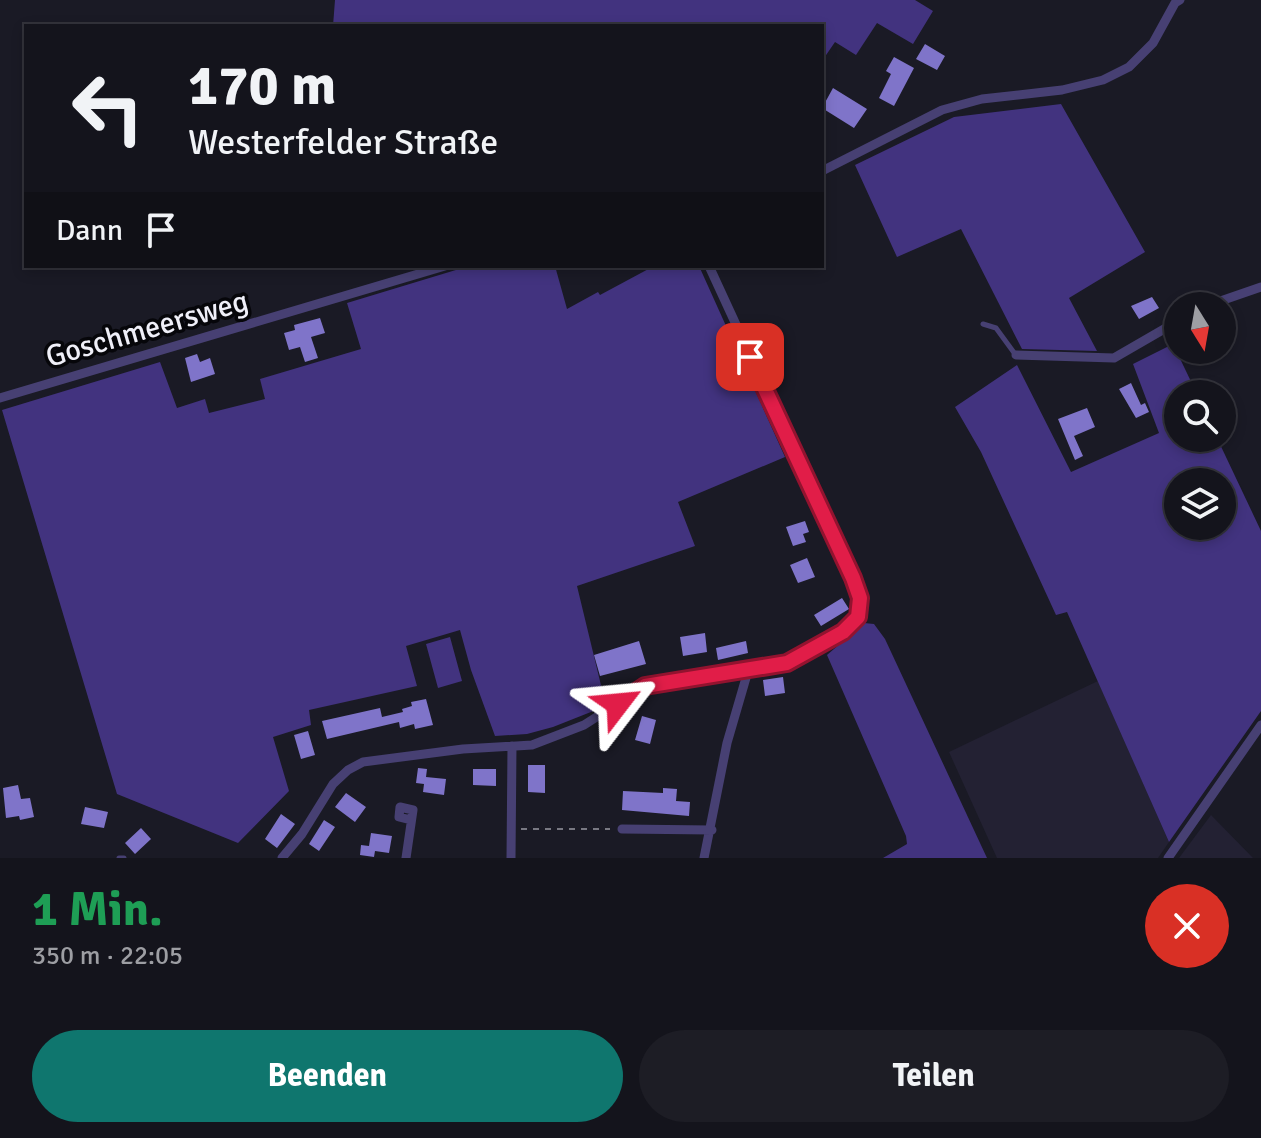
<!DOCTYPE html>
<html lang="de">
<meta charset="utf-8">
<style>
body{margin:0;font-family:Signika,sans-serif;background:#1d1d25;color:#f1f3f6;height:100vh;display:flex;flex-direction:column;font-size:30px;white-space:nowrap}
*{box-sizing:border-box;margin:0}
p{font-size:26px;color:#9d9ea3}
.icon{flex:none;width:44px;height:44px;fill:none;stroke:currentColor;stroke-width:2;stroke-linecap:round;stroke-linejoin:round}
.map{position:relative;height:858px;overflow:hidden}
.panel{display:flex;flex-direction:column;background:#14141c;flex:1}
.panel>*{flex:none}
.hud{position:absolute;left:24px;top:24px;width:800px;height:244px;border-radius:0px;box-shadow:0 4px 12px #0003,0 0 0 2px #33333b;background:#14141c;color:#f1f3f6;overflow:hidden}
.needle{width:52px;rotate:169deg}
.fabs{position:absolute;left:1164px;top:292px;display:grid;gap:16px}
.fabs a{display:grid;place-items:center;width:72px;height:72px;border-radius:50%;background:#14141c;box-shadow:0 4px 12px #0003,0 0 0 2px #33333b;font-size:40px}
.pin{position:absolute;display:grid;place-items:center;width:68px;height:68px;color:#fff;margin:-34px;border-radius:16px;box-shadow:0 4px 12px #0006}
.me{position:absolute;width:88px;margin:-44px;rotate:61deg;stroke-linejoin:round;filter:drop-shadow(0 0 6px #0008)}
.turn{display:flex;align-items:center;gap:28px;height:168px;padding:0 32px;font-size:36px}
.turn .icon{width:104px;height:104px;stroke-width:2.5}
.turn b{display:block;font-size:56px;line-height:68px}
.then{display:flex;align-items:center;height:76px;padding:0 32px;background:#0003;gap:16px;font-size:30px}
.round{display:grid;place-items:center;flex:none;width:84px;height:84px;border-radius:42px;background:#1d1d25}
.summary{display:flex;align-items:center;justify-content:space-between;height:136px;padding:0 32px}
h1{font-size:48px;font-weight:800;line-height:60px;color:#1e9e55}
.action{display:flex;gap:16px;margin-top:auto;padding:16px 32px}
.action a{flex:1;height:92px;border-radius:48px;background:#0f766e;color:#fff;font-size:32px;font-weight:800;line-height:92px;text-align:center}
.action a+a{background:#1d1d25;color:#f1f3f6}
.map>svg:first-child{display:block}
.built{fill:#232133}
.green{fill:#42337f;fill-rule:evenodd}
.building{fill:#7f74c9}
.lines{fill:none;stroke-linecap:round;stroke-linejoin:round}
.path{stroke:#787882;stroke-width:2;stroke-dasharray:6 6;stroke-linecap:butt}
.service{stroke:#474073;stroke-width:5}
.minor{stroke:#474073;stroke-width:9}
.route-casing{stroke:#92132f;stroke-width:20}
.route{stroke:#e11d48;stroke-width:14}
.labels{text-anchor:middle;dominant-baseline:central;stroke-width:7;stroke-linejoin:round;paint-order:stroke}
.street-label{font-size:30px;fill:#efeff8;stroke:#06060a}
</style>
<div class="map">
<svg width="1261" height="858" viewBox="0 0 1261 858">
<rect width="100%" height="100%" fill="#1a1a25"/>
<!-- built -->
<path class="built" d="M1098,681L1169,842L1158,858H997L949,752Z
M1211,815L1253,858H1179Z"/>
<!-- green -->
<path class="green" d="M335,0H915L933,11L913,44L877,23L856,55L835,42L822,61V26H333Z
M1061,104L1145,252L1069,298L1097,351L1022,349L961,229L897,257L855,165L954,117Z
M469,266H555L567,309L598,292L600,295L654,266H699L785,457L678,502L695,546L577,586L606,706L553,727L527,734L495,736L471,670L460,630L406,646L417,686L309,710L311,725L273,737L289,791L238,843L117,794L2,410L160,362L177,408L205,399L209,413L265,399L260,379L361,349L347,303Z
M1173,344L1197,394H1178V438H1217L1261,531V711L1169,842L1067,612L1056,615L981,452L955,407L1017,365L1071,472L1159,433L1133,364ZM1222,482V526H1178V482Z
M864,623L874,624L885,639L987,858H883L907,844L906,836L827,655Z
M450,637L462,681L438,688L426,644Z"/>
<!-- building -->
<path class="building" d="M925,44L945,56L937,70L916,59Z
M894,57L914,68L894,106L879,98L891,74L886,71Z
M833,88L867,109L854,128L822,108Z
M1152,297L1159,308L1139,319L1131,306Z
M320,318L325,333L311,337L318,358L305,362L300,347L289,350L284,333L295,330L294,325Z
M197,354L200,362L210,358L215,374L191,382L185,358Z
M1131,383L1141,405L1145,403L1149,412L1136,418L1119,389Z
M1087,408L1095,427L1074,436L1083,456L1075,460L1058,419Z
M805,521L809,532L803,534L806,542L793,546L786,527Z
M807,558L815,577L798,583L790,565Z
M842,598L849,609L821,626L814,615Z
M705,633L707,652L683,656L680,637Z
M639,641L646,664L600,676L594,655Z
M746,641L748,653L718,660L716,648Z
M783,677L785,693L765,696L763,680Z
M426,699L433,725L415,729L414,724L400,728L399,722L327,739L322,721L380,708L382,717L403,712L402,709L412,706L411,702Z
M642,716L656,720L650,744L635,740Z
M308,731L315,755L301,759L294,735Z
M528,765H545V793L528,792Z
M418,768L427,769L426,777L446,779L444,795L423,792L424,784L416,783Z
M473,769H496V786L473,785Z
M18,785L21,799L30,798L34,817L20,820L19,816L6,818L3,788Z
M663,788L677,789L676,801L690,802L689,816L622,810L623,791L663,793Z
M346,793L366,807L355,822L335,807Z
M85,807L108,812L104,828L81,824Z
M281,814L295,824L277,848L265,839Z
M324,820L335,827L319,851L309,844Z
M141,828L151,839L135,854L125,843Z
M371,833L392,836L389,853L375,851L374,857L360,855L361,845L369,846Z"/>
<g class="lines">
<!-- path -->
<path class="path" d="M521,829H610"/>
<!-- service -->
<path class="service" d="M983,324L996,328L1015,354
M119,858H124"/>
<!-- minor -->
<path class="minor" d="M822,171L942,110L982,99L1062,90L1103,80L1129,67L1153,43L1175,3L1180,0
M1206,306L1261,287
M1016,355L1114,358L1178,321
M0,398L445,266
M622,829L712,830
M282,858L302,834L333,784L348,770L363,762L463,749L532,745L584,725L645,686L787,663L843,632L858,617L860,598L853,578L709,266
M406,858L413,810L400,807L399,817L411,820
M511,858L512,746
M704,858L727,743L748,671
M1168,858L1261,725"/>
</g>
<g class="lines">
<defs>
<path id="route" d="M618,704L645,686L787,663L843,632L858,617L860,598L853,578L750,357"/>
</defs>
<!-- route casing -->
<use href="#route" class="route-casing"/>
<!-- route -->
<use href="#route" class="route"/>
</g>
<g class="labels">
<!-- street labels -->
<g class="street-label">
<text transform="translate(147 329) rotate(-16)">Goschmeersweg</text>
</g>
</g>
</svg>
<div class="fabs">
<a><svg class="needle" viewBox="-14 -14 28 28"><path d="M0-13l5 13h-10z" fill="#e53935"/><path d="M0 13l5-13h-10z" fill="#9d9ea3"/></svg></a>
<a><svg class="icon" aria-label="search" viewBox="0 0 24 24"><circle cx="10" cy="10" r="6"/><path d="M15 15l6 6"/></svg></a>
<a><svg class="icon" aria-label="layers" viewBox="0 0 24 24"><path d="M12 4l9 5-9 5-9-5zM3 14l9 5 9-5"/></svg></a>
</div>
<div class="pin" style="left:750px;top:357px;background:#d93025"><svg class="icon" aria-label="arrive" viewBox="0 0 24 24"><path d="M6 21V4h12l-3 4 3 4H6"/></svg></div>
<svg class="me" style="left:618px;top:704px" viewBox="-20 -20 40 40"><path d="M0-17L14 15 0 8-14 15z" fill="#e11d48" stroke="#fff" stroke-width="4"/></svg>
<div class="hud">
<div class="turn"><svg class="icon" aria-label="left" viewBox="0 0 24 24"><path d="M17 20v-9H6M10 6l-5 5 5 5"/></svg><div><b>170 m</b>Westerfelder Straße</div></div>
<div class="then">Dann<svg class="icon" aria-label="arrive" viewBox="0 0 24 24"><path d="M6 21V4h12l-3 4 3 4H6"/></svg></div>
</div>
</div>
<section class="panel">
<div class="summary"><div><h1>1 Min.</h1><p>350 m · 22:05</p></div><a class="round" style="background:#d93025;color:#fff"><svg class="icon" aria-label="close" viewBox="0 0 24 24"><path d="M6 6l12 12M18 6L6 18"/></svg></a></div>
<div class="action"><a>Beenden</a><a>Teilen</a></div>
</section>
